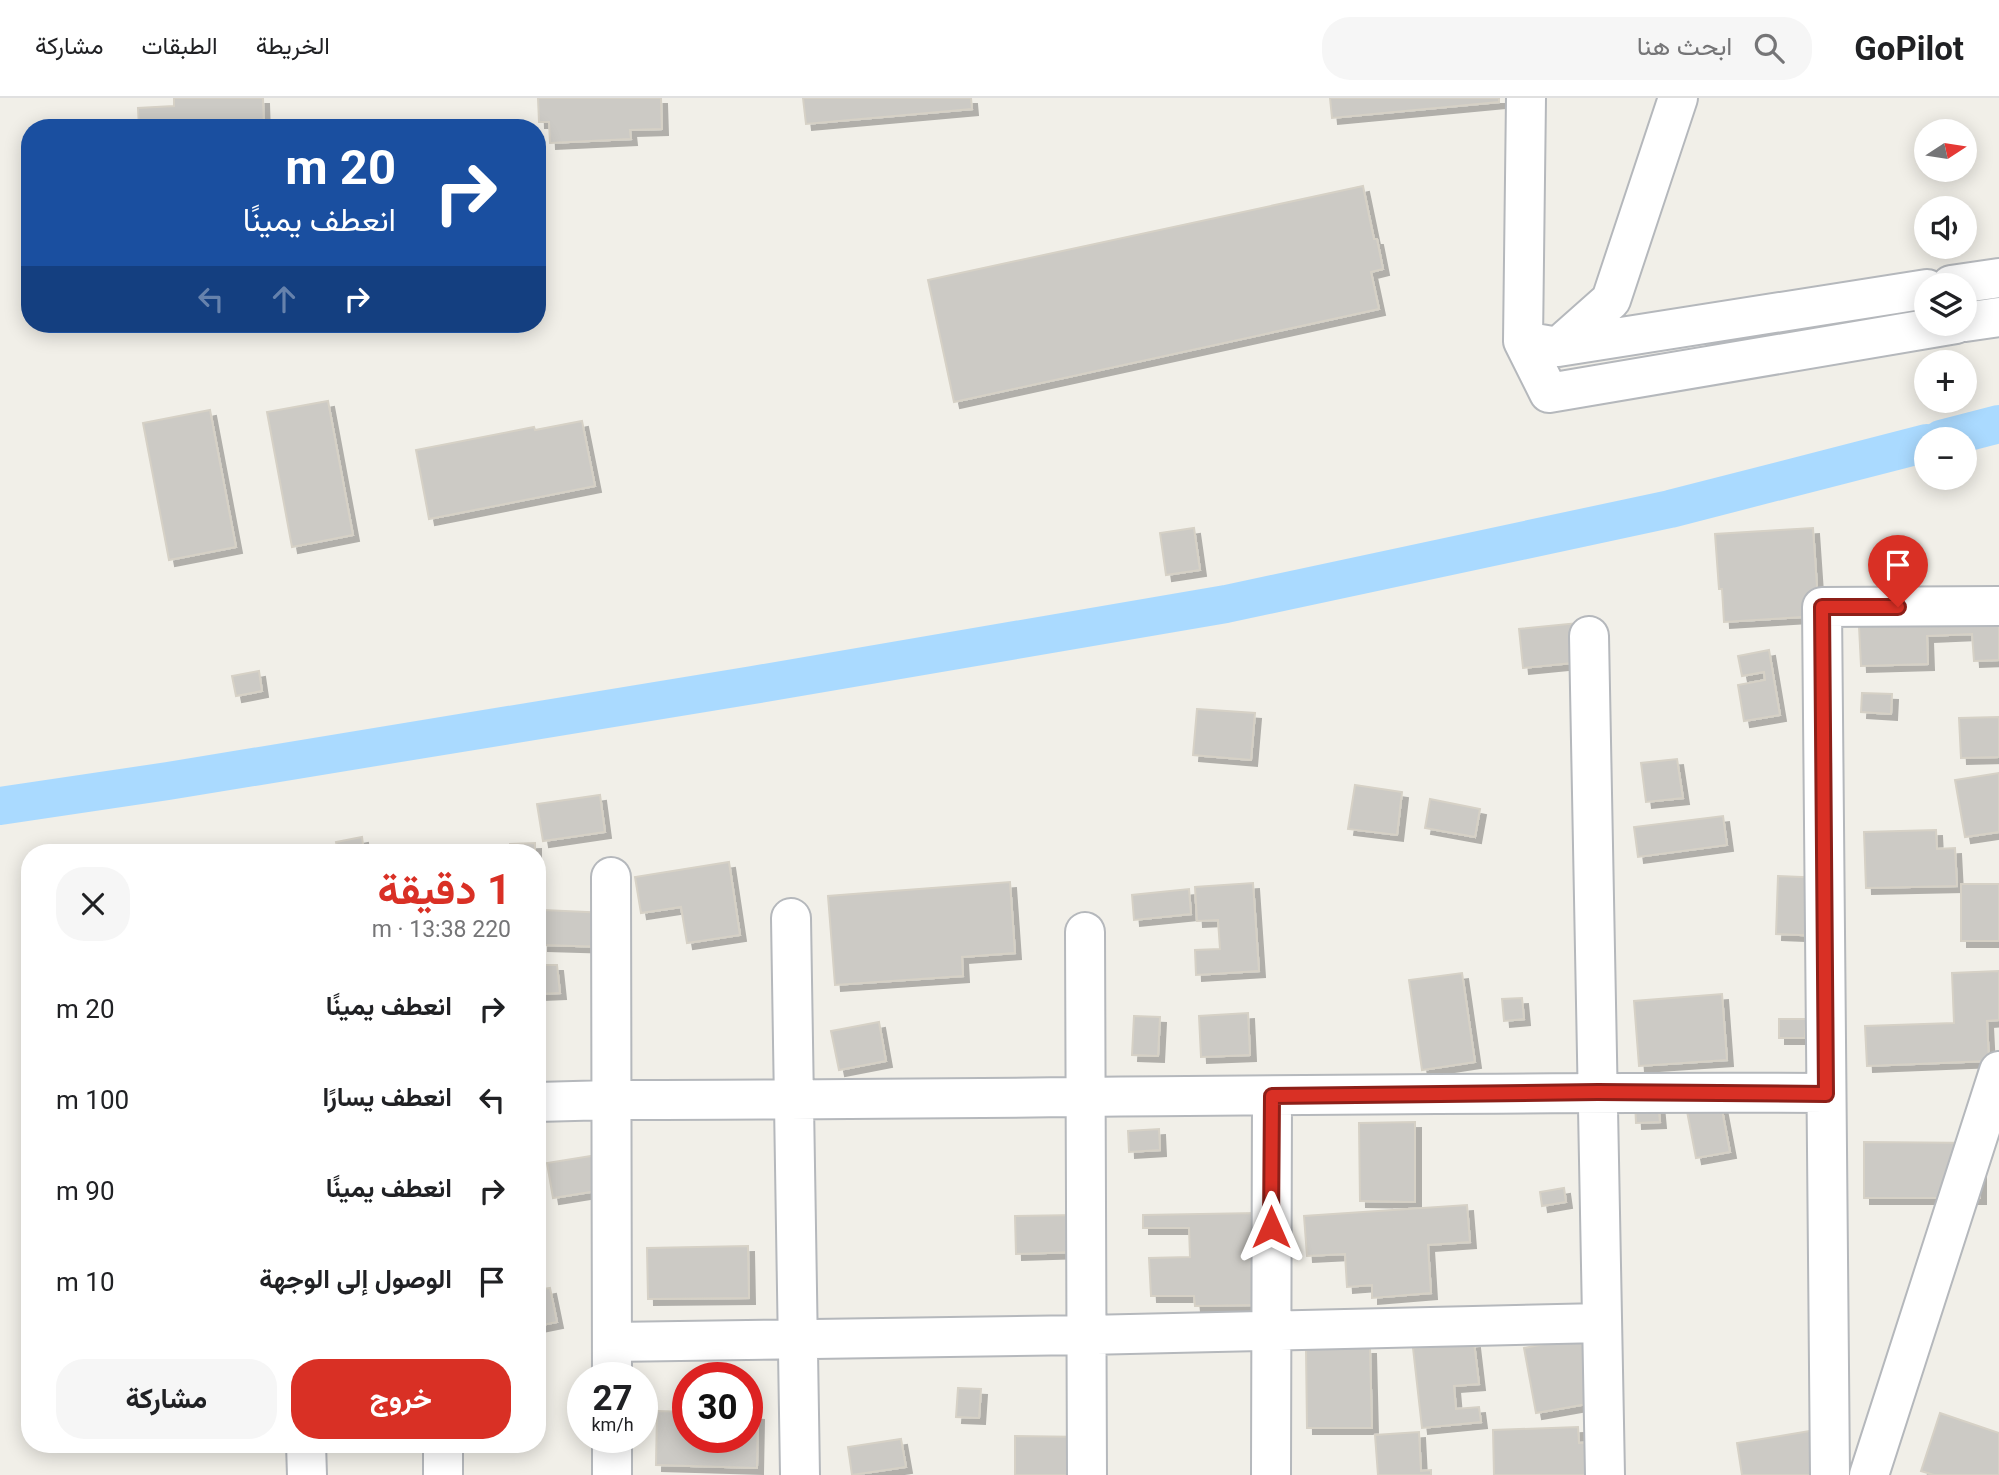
<!DOCTYPE html>
<html lang="ar">
<meta charset="utf-8">
<style>
body{margin:0;font-family:Roboto,Vazirmatn,sans-serif;background:#f6f6f6;color:#202124;direction:rtl;height:100vh;display:flex;flex-direction:column;font-size:26px;white-space:nowrap}
*{box-sizing:border-box;margin:0}
p{font-size:23px;color:#757577}
.icon{flex:none;width:38px;height:38px;fill:none;stroke:currentColor;stroke-width:2;stroke-linecap:round;stroke-linejoin:round}
.map{position:relative;flex:1;overflow:hidden;direction:ltr}
.sheet{position:absolute;left:21px;top:746px;width:525px;height:609px;display:flex;flex-direction:column;background:#fff;border-radius:28px;box-shadow:0 4px 18px #0003;direction:rtl}
.sheet>*{flex:none}
.hud{position:absolute;left:21px;top:21px;width:525px;height:214px;border-radius:28px;box-shadow:0 4px 18px #0003;direction:rtl;background:#1a4fa0;color:#fff;overflow:hidden}
.needle{width:46px;rotate:78deg}
.fabs{position:absolute;left:1914px;top:21px;display:grid;gap:14px}
.fabs a{display:grid;place-items:center;width:63px;height:63px;border-radius:50%;background:#fff;box-shadow:0 4px 18px #0003;font-size:35px}
.speed{position:absolute;left:567px;top:1264px;display:flex;gap:14px;font-size:35px;font-weight:700;text-align:center}
.speed>*{display:grid;place-content:center;width:91px;height:91px;border-radius:50%;background:#fff;box-shadow:0 4px 18px #0003;line-height:1}
.speed small{font-size:18px;font-weight:400}
.speed .limit{border:10px solid #d22;background:#fff;color:#111}
.pin{position:absolute;display:grid;place-items:center;width:60px;height:60px;color:#fff;margin:-72px -30px;border-radius:50% 50% 50% 0;rotate:-45deg;box-shadow:0 0 7px #0007}
.pin .icon{rotate:45deg}
.me{position:absolute;width:77px;margin:-38px;rotate:0deg;stroke-linejoin:round;filter:drop-shadow(0 0 5px #0008)}
.turn{display:flex;align-items:center;gap:24px;height:147px;padding:0 35px;font-size:32px}
.turn .icon{width:91px;height:91px;stroke-width:2.5}
.turn b{display:block;font-size:49px;line-height:60px}
.lanes{display:flex;align-items:center;height:66px;padding:0 35px;background:#0003;justify-content:center;gap:35px;direction:ltr}
.lanes .off{opacity:.35}
.round{display:grid;place-items:center;flex:none;width:74px;height:74px;border-radius:28px;background:#f6f6f6}
.head{display:flex;align-items:center;justify-content:space-between;height:119px;padding:0 35px}
h1{font-size:42px;font-weight:700;line-height:52px;color:#d93025}
.action{display:flex;gap:14px;margin-top:auto;padding:14px 35px}
.action a{flex:1;height:80px;border-radius:28px;background:#d93025;color:#fff;font-size:28px;font-weight:700;line-height:80px;text-align:center}
.action a+a{background:#f6f6f6;color:#202124}
ul{padding:0;list-style:none}
li{display:flex;align-items:center;gap:21px;height:91px;padding:0 35px}
li div{flex:1}
li b{display:block;font-size:26px}
li em{font-style:normal}
header{display:flex;align-items:center;gap:42px;box-sizing:border-box;height:98px;padding:0 35px;background:#fff;border-bottom:2px solid #e0e0e0}
header strong{font-size:33px}
nav{display:flex;gap:38px;margin-inline-start:auto;font-size:24px}
.search{width:490px;height:63px;background:#f6f6f6;display:flex;align-items:center;gap:18px;box-sizing:border-box;padding:0 24px;border-radius:28px;color:#757577;font-size:26px}
.map>svg:first-child{display:block}
.lines{fill:none;stroke-linecap:round;stroke-linejoin:round}
.canal{stroke:#aadaff;stroke-width:38}
.building{fill:#cccac5;stroke:#d6d1c6;stroke-width:2;filter:url(#shadow)}
.minor-casing{stroke:#b5b8bc;stroke-width:42}
.minor{stroke:#fff;stroke-width:38}
.route-casing{stroke:#8d1f18;stroke-width:18}
.route{stroke:#d93025;stroke-width:12}
</style>
<header>
<strong>GoPilot</strong>
<div class="search"><svg class="icon" aria-label="search" viewBox="0 0 24 24"><circle cx="10" cy="10" r="6"/><path d="M15 15l6 6"/></svg>ابحث هنا</div>
<nav><a>الخريطة</a><a>الطبقات</a><a>مشاركة</a></nav>
</header>
<div class="map">
<svg width="1999" height="1377" viewBox="0 0 1999 1377">
<defs>
<filter id="shadow"><feDropShadow dx="6" dy="6" stdDeviation="0" flood-color="#0004"/></filter>
</defs>
<rect width="100%" height="100%" fill="#f1efe8"/>
<g class="lines">
<!-- canal -->
<path class="canal" d="M1941,341L1999,326
M0,708L168,683L753,587L1226,506L1670,411L1927,345"/>
</g>
<!-- building -->
<path class="building" d="M174,0H263L264,30H139L138,10L174,8Z
M538,0H661L662,31L630,32L631,41L550,45L549,24H539Z
M803,0H971L972,11L806,26Z
M1330,0H1499V4L1332,20Z
M1363,88L1374,141H1377L1383,171L1371,174L1379,211L954,304L928,182Z
M328,303L353,437L292,449L267,314Z
M210,312L236,449L169,462L143,325Z
M582,323L595,388L429,421L416,352L534,329L535,332Z
M1194,430L1200,472L1166,477L1160,435Z
M1813,430L1819,518L1724,524L1722,491H1719L1715,436Z
M1999,501V562L1974,563L1972,536L1927,538L1928,566L1861,568L1858,508Z
M1578,525L1582,564L1523,570L1519,531Z
M1769,552L1780,617L1744,623L1738,587L1765,582L1764,574L1742,578L1738,558Z
M259,573L262,593L236,598L232,578Z
M1862,595L1892,596L1891,616L1861,614Z
M1197,611L1255,615L1251,662L1193,657Z
M1999,619V659L1961,660L1959,620Z
M1677,661L1683,700L1646,704L1641,665Z
M1999,675V734L1965,739L1955,682Z
M1355,687L1402,694L1397,737L1348,731Z
M600,697L605,734L543,743L537,706Z
M1430,701L1480,711L1475,739L1425,730Z
M1723,718L1727,747L1638,759L1634,729Z
M1936,732L1937,751L1955,750L1957,788L1866,790L1864,734Z
M362,739L364,754H338L336,744Z
M535,745V754H510V746Z
M729,764L740,837L687,845L681,809L641,815L635,779Z
M1778,778L1825,780L1823,838L1776,836Z
M1010,784L1015,855L962,859L963,878L835,887L828,798Z
M1253,785L1259,873L1196,877L1195,852L1220,851L1218,822L1197,823L1195,789Z
M1961,786H1999V843H1961Z
M1189,791L1191,816L1134,822L1132,797Z
M543,812L608,815L607,849L542,847Z
M537,867H557L560,895L538,896Z
M1999,873V922L1987,923L1989,963L1867,968L1865,928L1954,925L1952,875Z
M1462,875L1475,964L1422,972L1409,882Z
M1722,896L1727,962L1639,968L1634,903Z
M1522,900L1524,921L1504,923L1502,901Z
M1248,915L1250,957L1201,959L1199,918Z
M1134,918L1160,919L1158,958L1132,957Z
M1779,921H1806L1805,940H1779Z
M879,924L886,963L839,972L831,933Z
M1720,1001L1730,1054L1696,1060L1686,1008Z
M1658,1003L1660,1024L1636,1025L1635,1004Z
M1415,1024V1104L1360,1103L1359,1025Z
M1159,1031L1160,1052L1129,1054L1128,1033Z
M1864,1044L1980,1045V1100H1864Z
M616,1054L622,1089L553,1100L547,1065Z
M1564,1090L1566,1104L1542,1108L1540,1094Z
M1467,1107L1470,1144L1428,1147L1431,1195L1372,1200V1187L1347,1189L1345,1156L1307,1158L1304,1118Z
M1257,1115L1258,1207L1195,1208L1194,1198H1151L1149,1160L1190,1159L1189,1130H1143V1117Z
M1077,1117L1078,1154L1016,1156L1015,1118Z
M748,1148L749,1200L648,1201L647,1150Z
M550,1190L557,1224L537,1228V1192Z
M1582,1239L1593,1305L1536,1315L1524,1250Z
M1474,1244L1479,1286L1454,1288L1456,1311L1479,1309L1481,1324L1422,1330L1413,1250Z
M1306,1250H1370L1372,1330H1307Z
M958,1290L981,1291L979,1320L956,1319Z
M657,1313L688,1314V1339H747V1315L758,1316L757,1370L656,1367Z
M1940,1315L1999,1335V1377H1934L1921,1373Z
M1578,1329L1579,1345L1603,1344L1604,1377H1494L1493,1332Z
M1828,1330L1836,1377H1742L1737,1345Z
M1419,1334L1421,1373L1431,1372V1377H1378L1375,1337Z
M1015,1338L1087,1339L1086,1377H1015Z
M901,1341L906,1369L852,1377L848,1349Z"/>
<g class="lines">
<defs>
<path id="minor" d="M1526,0L1523,243L1558,249L1611,202L1678,0
M1951,187L1999,180
M1965,224L1999,219
M1523,243L1549,295L1956,226
M1558,249L1927,191
M1589,538L1605,1377
M611,779L612,1279
M791,820L800,1377
M1085,834L1087,1377
M537,1004L611,1002C1016,1002 1421,993 1826,995
M612,1244L1086,1237L1602,1225
M612,1339V1377
M306,1346L307,1377
M443,1346V1377
M1271,1377L1272,998
M1830,1377L1822,509L1999,508
M1869,1377L1999,973"/>
</defs>
<!-- minor casing -->
<use href="#minor" class="minor-casing"/>
<!-- minor -->
<use href="#minor" class="minor"/>
</g>
<g class="lines">
<defs>
<path id="route" d="M1271,1129L1272,998L1598,994L1826,996L1822,509H1898"/>
</defs>
<!-- route casing -->
<use href="#route" class="route-casing"/>
<!-- route -->
<use href="#route" class="route"/>
</g>
</svg>
<div class="fabs">
<a><svg class="needle" viewBox="-14 -14 28 28"><path d="M0-13l5 13h-10z" fill="#e53935"/><path d="M0 13l5-13h-10z" fill="#757577"/></svg></a>
<a><svg class="icon" aria-label="sound" viewBox="0 0 24 24"><path d="M4 9h4l5-4v14l-5-4H4zM17 9q2 3 0 6"/></svg></a>
<a><svg class="icon" aria-label="layers" viewBox="0 0 24 24"><path d="M12 4l9 5-9 5-9-5zM3 14l9 5 9-5"/></svg></a>
<a>+</a>
<a>−</a>
</div>
<div class="speed"><div>27<small>km/h</small></div><div class="limit">30</div></div>
<div class="pin" style="left:1898px;top:509px;background:#d93025"><svg class="icon" aria-label="arrive" viewBox="0 0 24 24"><path d="M6 21V4h12l-3 4 3 4H6"/></svg></div>
<svg class="me" style="left:1271px;top:1129px" viewBox="-20 -20 40 40"><path d="M0-17L14 15 0 8-14 15z" fill="#d93025" stroke="#fff" stroke-width="4"/></svg>
<div class="hud">
<div class="turn"><svg class="icon" aria-label="right" viewBox="0 0 24 24"><path d="M7 20v-9h11M14 6l5 5-5 5"/></svg><div><b>20 m</b>انعطف يمينًا</div></div>
<div class="lanes"><svg class="icon off" aria-label="left" viewBox="0 0 24 24"><path d="M17 20v-9H6M10 6l-5 5 5 5"/></svg><svg class="icon off" aria-label="ahead" viewBox="0 0 24 24"><path d="M12 20V5M6 11l6-6 6 6"/></svg><svg class="icon" aria-label="right" viewBox="0 0 24 24"><path d="M7 20v-9h11M14 6l5 5-5 5"/></svg></div>
</div>
<section class="sheet">
<div class="head"><div><h1>1 دقيقة</h1><p>220 m · 13:38</p></div><a class="round"><svg class="icon" aria-label="close" viewBox="0 0 24 24"><path d="M6 6l12 12M18 6L6 18"/></svg></a></div>
<ul>
<li><svg class="icon" aria-label="right" viewBox="0 0 24 24"><path d="M7 20v-9h11M14 6l5 5-5 5"/></svg><div><b>انعطف يمينًا</b></div><em>20 m</em></li>
<li><svg class="icon" aria-label="left" viewBox="0 0 24 24"><path d="M17 20v-9H6M10 6l-5 5 5 5"/></svg><div><b>انعطف يسارًا</b></div><em>100 m</em></li>
<li><svg class="icon" aria-label="right" viewBox="0 0 24 24"><path d="M7 20v-9h11M14 6l5 5-5 5"/></svg><div><b>انعطف يمينًا</b></div><em>90 m</em></li>
<li><svg class="icon" aria-label="arrive" viewBox="0 0 24 24"><path d="M6 21V4h12l-3 4 3 4H6"/></svg><div><b>الوصول إلى الوجهة</b></div><em>10 m</em></li>
</ul>
<div class="action"><a>خروج</a><a>مشاركة</a></div>
</section>
</div>
